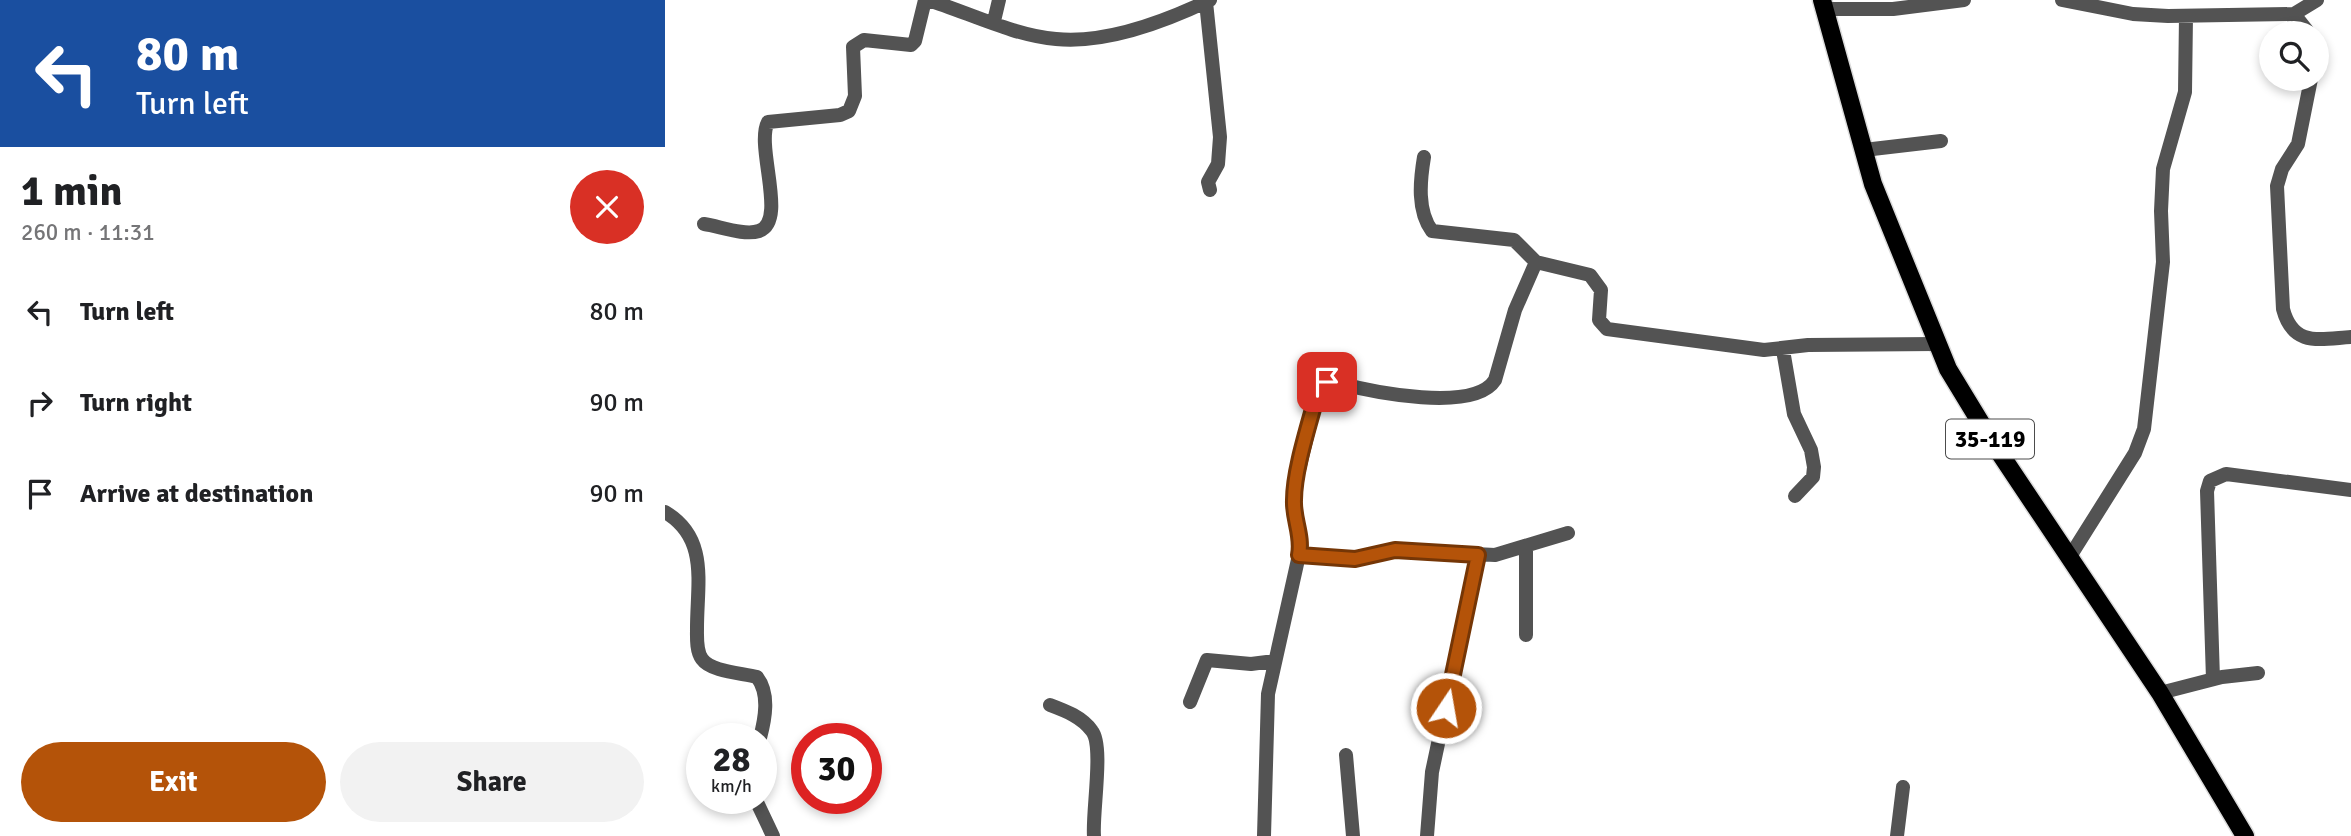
<!DOCTYPE html>
<meta charset="utf-8">
<style>
body{margin:0;font-family:Signika,sans-serif;background:#f2f2f2;color:#202124;height:100vh;display:flex;flex-direction:column;font-size:26px;white-space:nowrap}
*{box-sizing:border-box;margin:0}
p{font-size:23px;color:#757577}
.icon{flex:none;width:38px;height:38px;fill:none;stroke:currentColor;stroke-width:2;stroke-linecap:round;stroke-linejoin:round}
.map{position:relative;flex:1;overflow:hidden}
.side{display:flex;flex-direction:column;background:#fff;width:665px}
.side>*{flex:none}
.guide{background:#1a4fa0;color:#fff;overflow:hidden}
.tools{position:absolute;left:1594px;top:21px;display:grid;gap:14px}
.tools a{display:grid;place-items:center;width:70px;height:70px;border-radius:50%;background:#fff;box-shadow:0 4px 10px #0003;font-size:35px}
.speed{position:absolute;left:21px;top:723px;display:flex;gap:14px;font-size:35px;font-weight:700;text-align:center}
.speed>*{display:grid;place-content:center;width:91px;height:91px;border-radius:50%;background:#fff;box-shadow:0 4px 10px #0003;line-height:1}
.speed small{font-size:18px;font-weight:400}
.speed .limit{border:10px solid #d22;background:#fff;color:#111}
.pin{position:absolute;display:grid;place-items:center;width:60px;height:60px;color:#fff;margin:-30px;border-radius:14px;box-shadow:0 4px 10px #0006}
.me{position:absolute;width:77px;margin:-38px;rotate:12deg;stroke-linejoin:round;filter:drop-shadow(0 0 5px #0008)}
.turn{display:flex;align-items:center;gap:24px;height:147px;padding:0 21px;font-size:32px}
.turn .icon{width:91px;height:91px;stroke-width:2.5}
.turn b{display:block;font-size:49px;line-height:60px}
.round{display:grid;place-items:center;flex:none;width:74px;height:74px;border-radius:37px;background:#f2f2f2}
.headline{display:flex;align-items:center;justify-content:space-between;height:119px;padding:0 21px}
h1{font-size:42px;font-weight:700;line-height:52px}
.cta{display:flex;gap:14px;margin-top:auto;padding:14px 21px}
.cta a{flex:1;height:80px;border-radius:42px;background:#b45309;color:#fff;font-size:28px;font-weight:700;line-height:80px;text-align:center}
.cta a+a{background:#f2f2f2;color:#202124}
ul{padding:0;list-style:none}
li{display:flex;align-items:center;gap:21px;height:91px;padding:0 21px}
li div{flex:1}
li b{display:block;font-size:26px}
li em{font-style:normal}
main{display:flex;flex:1;min-height:0}
.map>svg:first-child{display:block}
.lines{fill:none;stroke-linecap:round;stroke-linejoin:round}
.major-casing{stroke:#dbdbdb;stroke-width:21}
.minor{stroke:#535353;stroke-width:14}
.major{stroke:#000;stroke-width:18}
.route-casing{stroke:#753606;stroke-width:18}
.route{stroke:#b45309;stroke-width:12}
.labels{text-anchor:middle;dominant-baseline:central;stroke-width:7;stroke-linejoin:round;paint-order:stroke}
.shield{fill:#fff;stroke:#4c4c4c;stroke-width:2}
.shield-label{font-size:23px;font-weight:bold;fill:#000}
</style>
<main>
<section class="side">
<div class="guide">
<div class="turn"><svg class="icon" aria-label="left" viewBox="0 0 24 24"><path d="M17 20v-9H6M10 6l-5 5 5 5"/></svg><div><b>80 m</b>Turn left</div></div>
</div>
<div class="headline"><div><h1>1 min</h1><p>260 m · 11:31</p></div><a class="round" style="background:#d93025;color:#fff"><svg class="icon" aria-label="close" viewBox="0 0 24 24"><path d="M6 6l12 12M18 6L6 18"/></svg></a></div>
<ul>
<li><svg class="icon" aria-label="left" viewBox="0 0 24 24"><path d="M17 20v-9H6M10 6l-5 5 5 5"/></svg><div><b>Turn left</b></div><em>80 m</em></li>
<li><svg class="icon" aria-label="right" viewBox="0 0 24 24"><path d="M7 20v-9h11M14 6l5 5-5 5"/></svg><div><b>Turn right</b></div><em>90 m</em></li>
<li><svg class="icon" aria-label="arrive" viewBox="0 0 24 24"><path d="M6 21V4h12l-3 4 3 4H6"/></svg><div><b>Arrive at destination</b></div><em>90 m</em></li>
</ul>
<div class="cta"><a>Exit</a><a>Share</a></div>
</section>
<div class="map">
<svg width="1686" height="836" viewBox="0 0 1686 836">
<rect width="100%" height="100%" fill="#fff"/>
<g class="lines">
<defs>
<path id="major" d="M1157,0L1208,184L1283,369L1328,443L1495,693L1580,836"/>
</defs>
<!-- major casing -->
<use href="#major" class="major-casing"/>
<!-- minor -->
<path class="minor" d="M263,0C302,12 350,36 391,39C441,44 499,22 545,0
M1397,0L1468,14L1503,16L1629,14L1652,0
M541,2L555,137L553,164L543,182L545,190
M1160,9H1228L1299,0
M1629,14L1644,33
M329,21L334,0
M1646,79L1633,144L1617,169L1612,186L1618,309C1628,347 1654,339 1686,337
M1199,150L1276,141
M759,157C755,181 752,211 767,231L849,240L871,262
M39,224C54,226 79,236 94,231C123,221 90,146 103,122L175,115L184,111L190,96L188,47L199,40L246,45L250,41L260,0
M1118,350L1129,414L1146,450L1149,467L1148,477L1130,496
M0,512C44,538 32,583 32,628C32,637 31,651 37,659C46,672 78,673 92,677C105,694 100,719 95,738
M634,555L690,559L730,550L830,555L903,533
M1404,558L1470,453L1479,429L1498,262L1496,211L1498,169L1520,92L1521,16
M861,635V547
M1548,679L1542,491L1545,481L1561,474L1686,490
M1495,693L1557,677L1593,673
M525,702L542,660L586,664L609,661
M385,705C401,711 417,717 427,731C439,746 427,813 429,836
M681,755L688,836
M90,798L108,836
M599,836L603,694L636,546L628,504L630,486L654,387L662,382L674,383C707,392 809,413 830,380L850,310L871,262L925,275L936,290L934,320L942,329L1099,350L1143,345L1271,344
M762,836L767,772L813,555
M1232,836L1238,787"/>
<!-- major -->
<use href="#major" class="major"/>
</g>
<g class="lines">
<defs>
<path id="route" d="M662,382L654,387C646,419 629,468 629,500C628,519 638,536 634,555L690,559L730,550L813,555L781,708"/>
</defs>
<!-- route casing -->
<use href="#route" class="route-casing"/>
<!-- route -->
<use href="#route" class="route"/>
</g>
<g class="labels">
<!-- shield labels -->
<rect class="shield" x="1281" y="419.5" width="88" height="39" rx="5"/>
<g class="shield-label">
<text x="1325" y="439">35-119</text>
</g>
</g>
</svg>
<div class="tools">
<a><svg class="icon" aria-label="search" viewBox="0 0 24 24"><circle cx="10" cy="10" r="6"/><path d="M15 15l6 6"/></svg></a>
</div>
<div class="speed"><div>28<small>km/h</small></div><div class="limit">30</div></div>
<div class="pin" style="left:662px;top:382px;background:#d93025"><svg class="icon" aria-label="arrive" viewBox="0 0 24 24"><path d="M6 21V4h12l-3 4 3 4H6"/></svg></div>
<svg class="me" style="left:781px;top:708px" viewBox="-20 -20 40 40"><circle r="17" fill="#b45309" stroke="#fff" stroke-width="3"/><path d="M0-11L8 9 0 5-8 9z" fill="#fff"/></svg>
</div>
</main>
